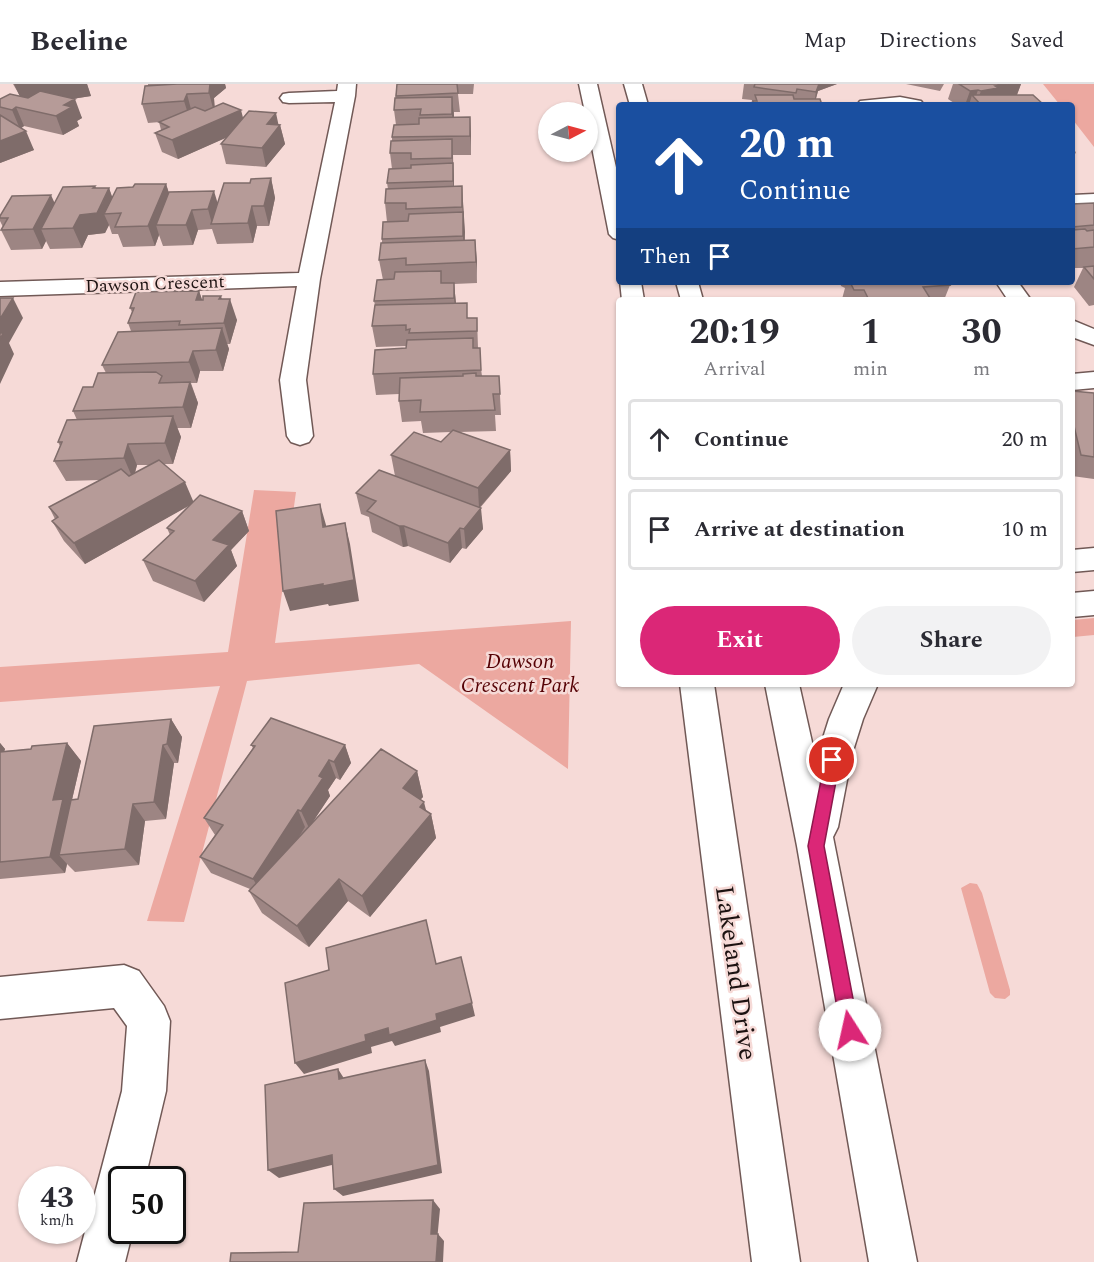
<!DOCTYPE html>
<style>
body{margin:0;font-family:Spectral,serif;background:#f2f2f3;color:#2b2b33;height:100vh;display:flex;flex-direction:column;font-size:22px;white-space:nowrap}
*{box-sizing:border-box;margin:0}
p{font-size:20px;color:#7c7c81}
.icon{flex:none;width:33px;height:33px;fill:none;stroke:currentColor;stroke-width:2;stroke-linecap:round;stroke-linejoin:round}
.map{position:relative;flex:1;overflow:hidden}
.panel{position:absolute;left:616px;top:213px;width:459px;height:390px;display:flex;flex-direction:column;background:#fff;border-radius:6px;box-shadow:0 2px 4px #0004}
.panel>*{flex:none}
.banner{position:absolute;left:616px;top:18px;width:459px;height:183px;border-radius:6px;box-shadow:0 2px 4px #0004;background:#1a4fa0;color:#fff;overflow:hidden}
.needle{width:39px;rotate:84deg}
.fabs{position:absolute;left:538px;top:18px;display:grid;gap:12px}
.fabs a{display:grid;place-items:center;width:60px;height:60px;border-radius:50%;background:#fff;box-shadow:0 2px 4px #0004;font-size:30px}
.speed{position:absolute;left:18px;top:1082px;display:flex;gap:12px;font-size:30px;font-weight:700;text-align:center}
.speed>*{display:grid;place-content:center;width:78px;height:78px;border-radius:50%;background:#fff;box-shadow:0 2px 4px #0004;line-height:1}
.speed small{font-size:15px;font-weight:400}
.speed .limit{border:3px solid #111;border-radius:9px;background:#fff;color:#111}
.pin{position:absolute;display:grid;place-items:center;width:51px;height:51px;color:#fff;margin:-26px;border:3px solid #fff;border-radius:50%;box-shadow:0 2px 6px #0007}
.me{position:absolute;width:66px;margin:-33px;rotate:350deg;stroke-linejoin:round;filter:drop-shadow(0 0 4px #0008)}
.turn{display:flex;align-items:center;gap:21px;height:126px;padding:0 24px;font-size:27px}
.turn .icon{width:78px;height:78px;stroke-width:2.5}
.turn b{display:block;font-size:42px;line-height:51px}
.then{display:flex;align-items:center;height:57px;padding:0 24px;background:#0003;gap:12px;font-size:22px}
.eta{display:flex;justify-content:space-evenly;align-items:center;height:102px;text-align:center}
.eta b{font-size:36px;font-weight:700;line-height:42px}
.button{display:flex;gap:12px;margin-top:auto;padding:12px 24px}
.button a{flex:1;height:69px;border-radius:36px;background:#db2777;color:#fff;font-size:24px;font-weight:700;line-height:69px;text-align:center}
.button a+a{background:#f2f2f3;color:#2b2b33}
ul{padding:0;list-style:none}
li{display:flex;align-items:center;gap:18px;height:81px;margin:0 12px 9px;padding:0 12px;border:3px solid #e1e1e2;border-radius:6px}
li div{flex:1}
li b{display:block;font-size:22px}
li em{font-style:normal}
header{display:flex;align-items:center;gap:36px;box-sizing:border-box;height:84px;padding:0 30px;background:#fff;border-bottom:2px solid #e1e1e2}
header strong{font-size:28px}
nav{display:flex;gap:33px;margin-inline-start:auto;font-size:21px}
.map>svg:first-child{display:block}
.green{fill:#eca8a0}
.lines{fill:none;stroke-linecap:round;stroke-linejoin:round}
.minor-casing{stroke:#715956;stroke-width:3}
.major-casing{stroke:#715956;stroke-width:3}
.minor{fill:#fff;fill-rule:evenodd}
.major{fill:#fff;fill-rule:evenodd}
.wall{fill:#9d8583;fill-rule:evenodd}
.shaded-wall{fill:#7f6c6a}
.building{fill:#b69b98;stroke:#7f6c6a;stroke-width:1.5}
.route{fill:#db2777;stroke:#8e194d;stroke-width:1.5}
.labels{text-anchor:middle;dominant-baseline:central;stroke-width:5;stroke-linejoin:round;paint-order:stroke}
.far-street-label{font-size:18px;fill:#1c1211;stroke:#f6dad7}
.park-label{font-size:21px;font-style:italic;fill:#550004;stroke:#f6dad7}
.near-street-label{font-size:26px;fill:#1c1211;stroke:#f6dad7}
</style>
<header>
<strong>Beeline</strong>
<nav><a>Map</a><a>Directions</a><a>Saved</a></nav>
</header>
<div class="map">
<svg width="1094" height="1178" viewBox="0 0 1094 1178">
<rect width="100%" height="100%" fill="#f6dad7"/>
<!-- green -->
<path class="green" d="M1043,0H1094V63L1073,36L1072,21H1060Z
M254,406L296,408L275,559L571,537L568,685L419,580L247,597L184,838L147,837L220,602L0,618V583L228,568Z
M1094,534V551L1073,553V536Z
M970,799L977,800L982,809L1010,906V911L1005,915L995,914L990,909L961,804Z"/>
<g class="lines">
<defs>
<path id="minor" d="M338,0H356L355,12L320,195L306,296L313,352L309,358L300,361L291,358L287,352L280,296L297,202L0,212V198L299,189L335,18L289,19L283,18L280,14L283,10L289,9L337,7Z
M900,13L921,17L924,21H857L860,17Z
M1094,110V122L1072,123V111Z
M996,198H1018L1031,216H1008Z
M1072,236L1094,245V261L1072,253Z
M1094,288V304L1072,306V290Z
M1094,464V486L1072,488V466Z
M1094,507V531L1072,533V509Z
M124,881L139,887L164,922L170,937L166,1007L145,1095H122V1146H133L125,1178H77L122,1007L127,942L114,924L0,935V893Z"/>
<path id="major" d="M579,0H597L620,101V156L613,154L609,150L588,43V28H585Z
M624,0H642L648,21H630Z
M620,197L641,198L644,216H622Z
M676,198H698L703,216H681Z
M680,600H714L800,1178H752Z
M765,600H799L816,676L829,635L844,600H878L863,635L852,670L838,743L833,753L917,1178H869L797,762Z"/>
</defs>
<!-- minor casing -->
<use href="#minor" class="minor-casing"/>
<!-- major casing -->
<use href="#major" class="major-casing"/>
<!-- minor -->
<use href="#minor" class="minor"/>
<!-- major -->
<use href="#major" class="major"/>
</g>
<!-- wall -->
<path class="wall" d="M13,0H87L91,12L72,15L82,34L77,37L79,42L63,51L24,42L21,44L34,66L0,79V15L20,12Z
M148,0H225L226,4L214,14L215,22L243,34L280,41L285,60L266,83L226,80L221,60L227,53L178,75L162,68L155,49L161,46L159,38H160L148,39L142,20L148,2Z
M397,0H474L473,10H458L460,28H454V33H470L471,71H453L454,102H462L465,157L475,156L477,199L454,200L456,219L468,234H477L478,264L482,292H499L501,331H495L496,347L459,348L510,366L511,387L480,424L483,445L466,465L462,464L450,479L408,462L403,463L372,448L369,433L361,430L356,409L395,392L391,371L441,358L451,348L423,349L421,337L402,338L399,317V310L376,311L373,290L406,264V262L376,263L372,242L375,221L374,217L383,196L379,176L382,159V155L387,138L385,119L388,105L387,99L392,85L390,69L392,57V53L396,41L394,26Z
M744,0H837L818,7L816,15L822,21H751L752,16L742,15Z
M906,0H944L940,7Z
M953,0H1021L1017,11L1044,21H957L948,15Z
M1072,65L1076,68L1072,77Z
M271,94L275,114L269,142H257L253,159L217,160L212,145L198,146L193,161L163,162L159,151L155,162L123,163L118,150H112L109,141L105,149L88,151L82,164L50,165L46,157L42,165L11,166L1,146L3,143L0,137V132L55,118L95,102L96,104H109L112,113L133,103L166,100L169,109L217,119L250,99Z
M1094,119V221L1089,222L1074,203L1083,184H1072V120Z
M840,198H948L950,201L944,216H843L842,215L845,204L841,202Z
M199,207L202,216L222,215L237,236L230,260H227L229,265L223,287H200L197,299H191L198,319L191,344H177L181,353L173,380H164L193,418L242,427L249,447L231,466L237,482L204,518L153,497L143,476L170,451L167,444L191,420L85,480L64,457L52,437L55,435L49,423L101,396L66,397L54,377L60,362L58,358L77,336L73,327L106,289L102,281L131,247L128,239L132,228L130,224ZM137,381H150L135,389Z
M1072,307L1094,309V395L1072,392Z
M171,635L182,653L178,679H174L166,735L145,737L139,781L75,788L67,780L65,789L0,795V659L5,665L4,667L31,665L67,659L81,677L72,716L78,715Z
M251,661H345L351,679L340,696L336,694L328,706L330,712L313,737L417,687L423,713L420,715L426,727L431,730L436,754L370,833L348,817L309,863L262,829L249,807L250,805L211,789L200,773L215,751L204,734L253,664Z"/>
<!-- shaded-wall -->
<path class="shaded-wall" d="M14,0H87L91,12L46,19L22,17Z
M210,0H225L226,4L214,14V28L209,9Z
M810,0H837L818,7L814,21L816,7Z
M1008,0H1021L1016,13L977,17L981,7L995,2Z
M978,6L975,15L972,11L969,21H965L970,7Z
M187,10L192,29L190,36L184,17Z
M452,13L454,32L453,49L452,30Z
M75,15L82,34L77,37L79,42L63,51L56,32L64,21Z
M16,23L24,42L20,45L12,26Z
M241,26L246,45L178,75L172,56Z
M276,29L279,43L280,41L285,60L266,83L262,64L267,40Z
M470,33L471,52V71L470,52Z
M26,47L34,66L0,79V57Z
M452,55L454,99V117L453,97Z
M271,94L275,114L269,142L264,122Z
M166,100L172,119L156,141L159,151L155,162L148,142Z
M95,102L102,120L109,104L116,124L104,130L109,141L105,149L88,151L82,164L73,144Z
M462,102L465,148L464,172L463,152Z
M214,107L220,127L212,140L208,125Z
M51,111L60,131L41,145L46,157L42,165L33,145Z
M252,122L257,142L253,159L248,139Z
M192,126L198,146L193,161L186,141Z
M475,156L477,177V199L476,178Z
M454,199L456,220V234L454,214Z
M199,207L206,227L196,216Z
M221,212L226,230L230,215L237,236L230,260L224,239L219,215Z
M13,214L23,234L9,259L14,270L0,300V235Z
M222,244L229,265L223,287L216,266Z
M193,267L200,287L197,299L189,278Z
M190,298L198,319L191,344L183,323Z
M173,332L181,353L173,380L165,359Z
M128,360L137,381L133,395L124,374Z
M510,366L511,387L479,424L478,404Z
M185,398L194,419L85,480L74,459Z
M320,420L326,441L328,463L323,443Z
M481,424L483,445L466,465L464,445Z
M242,427L249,447L231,466L237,482L204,518L195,497L213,456Z
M345,439L350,460L359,517L329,522L328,520L290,527L283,507Z
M399,442H404L408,462L403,463Z
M460,444L462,464L450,479L448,459Z
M171,635L182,653L178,679L167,660Z
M0,659L5,665L0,682Z
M67,659L81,677L59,771L67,780L65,789L50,773L53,716Z
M163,661L174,679L166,735L154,718Z
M345,661L351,679L340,696L334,678Z
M329,676L336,694L328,706L330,712L309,744L301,727L319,692Z
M417,687L423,713L409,729L403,704Z
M424,718L428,734L431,730L436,754L370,833L362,812L420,723Z
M133,720L145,737L139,781L125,765Z
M298,726L305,743L263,811L253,795Z
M339,795L348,817L309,863L297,842Z
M472,919L475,932L440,943L441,948L395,962L392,957L371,963L372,969L304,990L295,979L365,951Z
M425,976L429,987L442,1089L343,1112L334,1105Z
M338,985L345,996L339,995Z
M332,1071L340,1079L279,1094L268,1086Z
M433,1116L440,1125L437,1157L431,1150Z
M438,1150L444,1157L443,1178H436Z"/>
<!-- building -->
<path class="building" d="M177,0H210L209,9L187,10L184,17L142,20L145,2Z
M397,0H457L458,9L396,12Z
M755,0H819L816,8L797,5L796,9L754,3Z
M959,0H1008L995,2L998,4L981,7L978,6L970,7Z
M40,7L75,15L64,21L72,23L56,32L16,23L12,26L0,23V15L10,10L28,14Z
M755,11H793L794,15H820L822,21H754L753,17H757Z
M972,11H1033L1044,21H981Z
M452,13V30L420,31L421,25L394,26L395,14Z
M223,19L241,26L172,56L155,49L169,43L159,38L195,23L205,27Z
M249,27L276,29L267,40L280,41L262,64L221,60Z
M0,31L26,47L0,57Z
M470,33V52L392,53L394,41L419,40V34Z
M452,55V74L411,75V69H390L391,57Z
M453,79V97L387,99L389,85L411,84V81Z
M271,94L264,122H252L248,139L211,140L224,99H250L251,95Z
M135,100H166L148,142L115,143L121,129L104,130L117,104L133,103Z
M95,102L93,104H109L97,129L80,131L73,144L41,145L63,103Z
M462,102V123L406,125V119H385L386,105Z
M214,107L208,125L192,126L186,141H156L169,108Z
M51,111L33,145L1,146L8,134H0V132L12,112Z
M1094,119V141L1072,143V120Z
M463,128V152L382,155L383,138L408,137L409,130Z
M1085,145L1087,147L1094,146V163L1072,165V146Z
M475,156L476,178L406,181V174L379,176L381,159Z
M1094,182V195L1084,183Z
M441,187V199H454V214L374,217L377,196L394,195L395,188Z
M850,198H948L950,201L923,203L930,214L897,216H869L864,206H854Z
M199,207L196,216H203V212H221L219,215H230L224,239L179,241L180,237L128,239L134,224H130L136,208Z
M0,214H13L0,235Z
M467,219V234H477V247L409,249L410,245L406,246V241L372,242L375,221Z
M222,244L216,266L193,267L189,278L102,281L118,248Z
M0,249H3L0,256Z
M473,254V264H480L481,286L373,290L375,266L406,264L407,256Z
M156,288L162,292L159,299L190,298L183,323L73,327L83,303H93L98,289Z
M476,289V292H499L500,310H493L495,326L420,328L421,316L399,317L400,294L463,292V290Z
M1072,307L1094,309V373L1081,371L1072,334Z
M173,332L165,359L128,360L124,374L54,377L62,358H58L67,336Z
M453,346L510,366L478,404L391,371L414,348L441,358Z
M159,376L185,398L74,459L52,437L58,433L49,423L121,385L129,392Z
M379,386L481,424L464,445L460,444L448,459L404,442H399L367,427L376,417L356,409Z
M200,411L242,427L213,456L229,461L195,497L143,476L174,447L167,444Z
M320,420L323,443L345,439L354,496L323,502V500L283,507L276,427Z
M271,634L345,661L334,678L329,676L319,692L323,694L301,727L298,726L253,795L200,773L223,741L204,734L255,662L251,661Z
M171,635L167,660L163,661L154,718L133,720L125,765L59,771L71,716L78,715L94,642Z
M67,659L53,716L63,715L50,773L0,778V668L31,665L32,662Z
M381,665L417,687L403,704L424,718L420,723L431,730L362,812L339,795L297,842L249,807Z
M426,836L436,880L461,873L472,919L436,930L437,936L389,951L388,944L365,951L366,957L295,979L285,899L329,886L326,864Z
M425,976L438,1081L334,1105L332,1071L268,1086L265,1001L338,985L339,995Z
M433,1116L431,1150H438L436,1178H230L231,1169L298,1168L304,1119Z"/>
<!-- route -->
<path class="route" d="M832,670L837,672L840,676L824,762L859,946L856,952L850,954L844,952L841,946L808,762L825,676L827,672Z"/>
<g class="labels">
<!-- far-street labels -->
<g class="far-street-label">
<text transform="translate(155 200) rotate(-2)">Dawson Crescent</text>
</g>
<!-- park labels -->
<g class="park-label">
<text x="520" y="578">Dawson<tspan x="520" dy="24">Crescent Park</tspan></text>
</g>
<!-- near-street labels -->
<g class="near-street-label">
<text transform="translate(736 889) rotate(82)">Lakeland Drive</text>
</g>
</g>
</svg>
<div class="fabs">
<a><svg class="needle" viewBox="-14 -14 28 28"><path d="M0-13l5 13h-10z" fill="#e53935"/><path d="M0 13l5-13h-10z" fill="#7c7c81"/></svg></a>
</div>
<div class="speed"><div>43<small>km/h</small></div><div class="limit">50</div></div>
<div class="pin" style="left:832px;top:676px;background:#d93025"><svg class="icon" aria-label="arrive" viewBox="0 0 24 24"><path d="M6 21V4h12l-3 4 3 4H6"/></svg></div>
<svg class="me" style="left:850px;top:946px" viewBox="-20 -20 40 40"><circle r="19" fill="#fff"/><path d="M0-13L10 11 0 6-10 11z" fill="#db2777"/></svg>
<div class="banner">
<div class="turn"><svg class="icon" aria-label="ahead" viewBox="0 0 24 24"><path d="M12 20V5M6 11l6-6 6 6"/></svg><div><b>20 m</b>Continue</div></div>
<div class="then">Then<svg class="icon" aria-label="arrive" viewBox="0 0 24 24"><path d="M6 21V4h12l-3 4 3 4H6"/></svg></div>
</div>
<section class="panel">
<div class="eta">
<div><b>20:19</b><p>Arrival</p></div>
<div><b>1</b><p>min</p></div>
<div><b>30</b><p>m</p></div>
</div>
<ul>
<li><svg class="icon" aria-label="ahead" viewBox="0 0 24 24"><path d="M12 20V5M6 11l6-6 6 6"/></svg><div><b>Continue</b></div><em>20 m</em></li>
<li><svg class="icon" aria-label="arrive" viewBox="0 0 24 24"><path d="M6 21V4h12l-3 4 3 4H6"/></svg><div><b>Arrive at destination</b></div><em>10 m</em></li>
</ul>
<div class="button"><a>Exit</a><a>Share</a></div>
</section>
</div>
